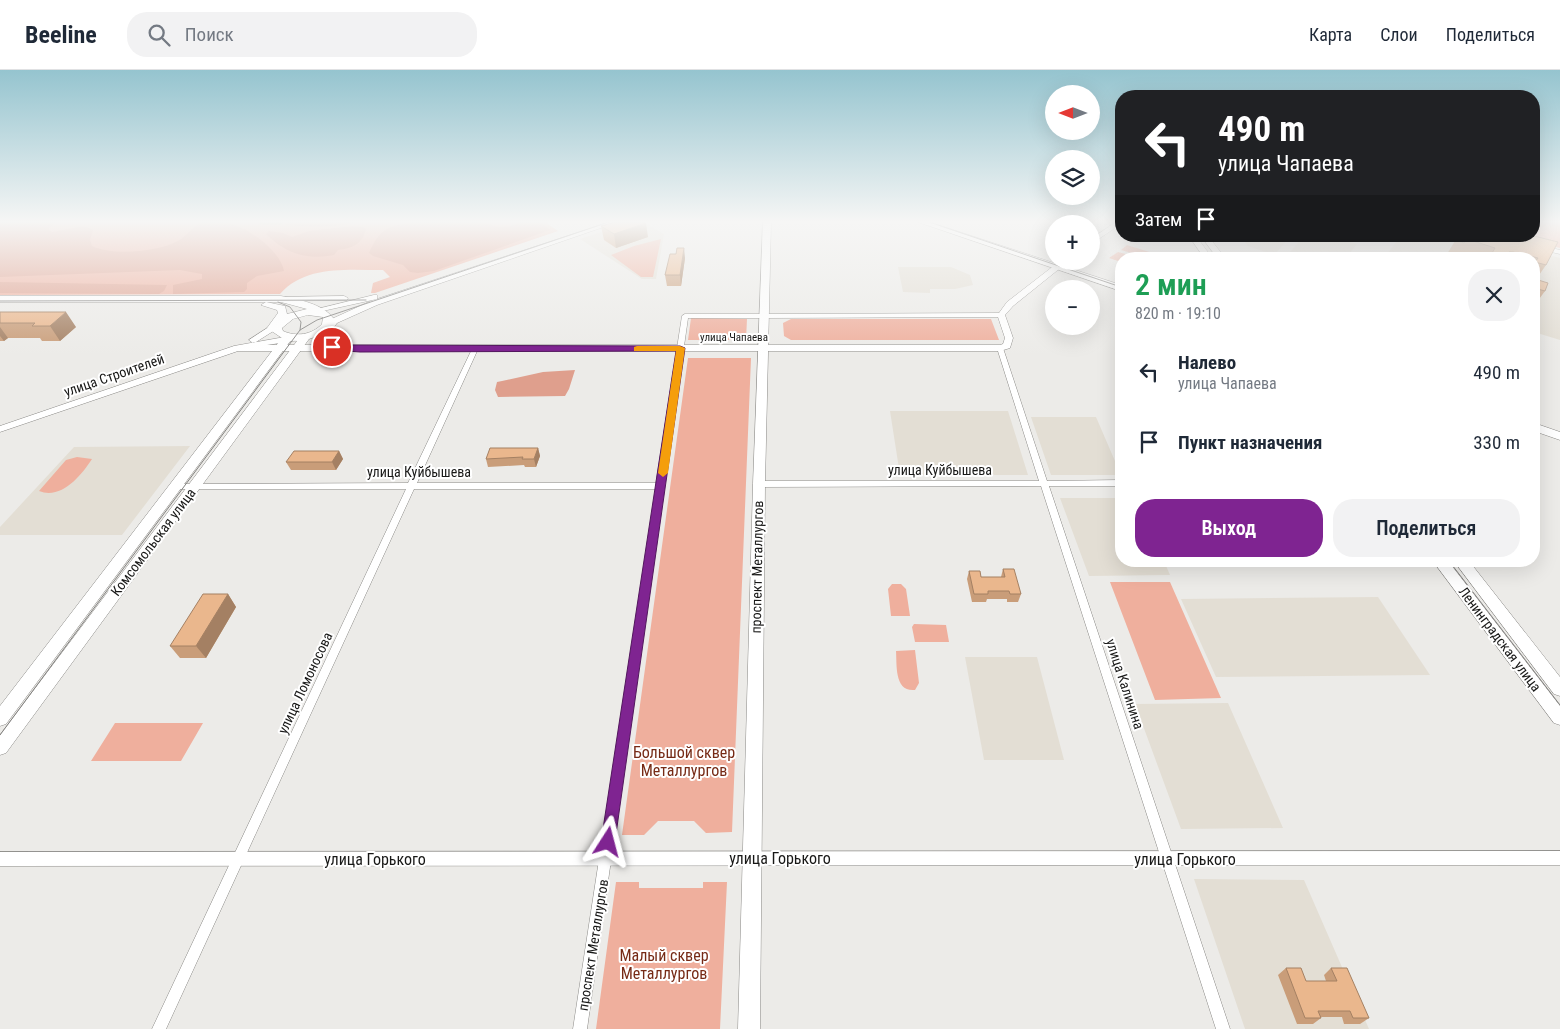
<!DOCTYPE html>
<html lang="ru">
<meta charset="utf-8">
<style>
body{margin:0;font-family:"Roboto Condensed",sans-serif;background:#f2f2f3;color:#1f2937;height:100vh;display:flex;flex-direction:column;font-size:19px;white-space:nowrap}
*{box-sizing:border-box;margin:0}
p{font-size:16px;color:#747a83}
.icon{flex:none;width:28px;height:28px;fill:none;stroke:currentColor;stroke-width:2;stroke-linecap:round;stroke-linejoin:round}
.map{position:relative;flex:1;overflow:hidden}
.panel{position:absolute;left:1115px;top:182px;width:425px;height:315px;display:flex;flex-direction:column;background:#fff;border-radius:20px;box-shadow:0 5px 20px #0002}
.panel>*{flex:none}
.banner{position:absolute;left:1115px;top:20px;width:425px;height:152px;border-radius:20px;box-shadow:0 5px 20px #0002;background:#202124;color:#fff;overflow:hidden}
.needle{width:32px;rotate:270deg}
.tools{position:absolute;left:1045px;top:15px;display:grid;gap:10px}
.tools a{display:grid;place-items:center;width:55px;height:55px;border-radius:50%;background:#fff;box-shadow:0 5px 20px #0002;font-size:25px}
.pin{position:absolute;display:grid;place-items:center;width:42px;height:42px;color:#fff;margin:-21px;border:2px solid #fff;border-radius:50%;box-shadow:0 1px 5px #0007}
.me{position:absolute;width:55px;margin:-28px;rotate:9deg;stroke-linejoin:round;filter:drop-shadow(0 0 4px #0008)}
.turn{display:flex;align-items:center;gap:18px;height:105px;padding:0 20px;font-size:22px}
.turn .icon{width:65px;height:65px;stroke-width:2.5}
.turn b{display:block;font-size:35px;line-height:42px}
.then{display:flex;align-items:center;height:48px;padding:0 20px;background:#0003;gap:10px;font-size:19px}
.round{display:grid;place-items:center;flex:none;width:52px;height:52px;border-radius:20px;background:#f2f2f3}
.headline{display:flex;align-items:center;justify-content:space-between;height:85px;padding:0 20px}
h1{font-size:30px;font-weight:600;line-height:38px;color:#1e9e55}
.primary-button{display:flex;gap:10px;margin-top:auto;padding:10px 20px}
.primary-button a{flex:1;height:58px;border-radius:20px;background:#7f2491;color:#fff;font-size:20px;font-weight:600;line-height:58px;text-align:center}
.primary-button a+a{background:#f2f2f3;color:#1f2937}
ul{padding:0;list-style:none}
li{display:flex;align-items:center;gap:15px;height:70px;padding:0 20px}
li div{flex:1}
li b{display:block;font-size:19px}
li em{font-style:normal}
header{display:flex;align-items:center;gap:30px;box-sizing:border-box;height:70px;padding:0 25px;background:#fff;border-bottom:1px solid #e0e1e3}
header strong{font-size:24px}
nav{display:flex;gap:28px;margin-inline-start:auto;font-size:18px}
.search{width:350px;height:45px;background:#f2f2f3;display:flex;align-items:center;gap:12px;box-sizing:border-box;padding:0 18px;border-radius:20px;color:#747a83;font-size:19px}
.map>svg:first-child{display:block}
.built{fill:#e3ded4}
.green{fill:#efaf9d}
.forest{fill:#df9f8d}
.lines{fill:none;stroke-linecap:round;stroke-linejoin:round}
.minor-casing{stroke:#8a8986;stroke-width:1}
.tertiary-casing{stroke:#8a8986;stroke-width:1}
.secondary-casing{stroke:#8a8986;stroke-width:1}
.minor{fill:#fff;fill-rule:evenodd}
.tertiary{fill:#fff;fill-rule:evenodd}
.secondary{fill:#fff;fill-rule:evenodd}
.tram{stroke:#82817f;stroke-width:1}
.wall{fill:#c99d79}
.shaded-wall{fill:#a48063}
.building{fill:#eab78d;stroke:#a48063}
.route{fill:#7f2491;stroke:#53175e}
.slow{fill:#f59e0b}
.labels{text-anchor:middle;dominant-baseline:central;stroke-width:4;stroke-linejoin:round;paint-order:stroke}
.far-street-label{font-size:11px;fill:#181817;stroke:#fff}
.street-label{font-size:14px;fill:#181817;stroke:#fff}
.near-park-label{font-size:16px;fill:#762a15;stroke:#fff}
.near-street-label{font-size:16px;fill:#181817;stroke:#fff}
</style>
<header>
<strong>Beeline</strong>
<div class="search"><svg class="icon" aria-label="search" viewBox="0 0 24 24"><circle cx="10" cy="10" r="6"/><path d="M15 15l6 6"/></svg>Поиск</div>
<nav><a>Карта</a><a>Слои</a><a>Поделиться</a></nav>
</header>
<div class="map">
<svg width="1560" height="959" viewBox="0 0 1560 959">
<rect width="100%" height="100%" fill="#ecebe8"/>
<!-- built -->
<path class="built" d="M631,152H643L664,164L656,209H642L580,169Z
M1240,166H1291L1274,185L1248,176Z
M1304,166H1330L1357,174L1345,189H1315L1290,182Z
M1401,166H1477L1560,188V270L1534,262V189H1383Z
M898,197H951L970,205L973,215L955,219H930V223L903,222Z
M890,341H1008L1028,405H900Z
M1031,347H1096L1121,405H1051Z
M190,376L122,465H0V457L74,377Z
M1060,428H1121V491H1164L1170,505L1089,506Z
M1378,527L1430,605L1216,607L1181,529Z
M965,587H1037L1064,690H984Z
M1228,633L1283,758L1181,759L1135,634Z
M1194,809L1304,810L1369,959H1245Z"/>
<!-- green -->
<path class="green" d="M0,152H545L558,161L375,223H371L373,213L390,207L383,200C347,200 305,195 280,224L0,225Z
M1534,152H1560V178L1515,166H1534Z
M661,169L653,207H641L611,185L634,176Z
M1127,175L1159,185L1160,189H1121V192L1109,188L1118,182L1133,186L1135,184L1121,180Z
M691,248L747,249L746,270H730V266L729,270H707V266L705,270H688Z
M791,249H991L999,270H791L784,266L783,253Z
M688,288H751L732,762L706,763L694,751H658L644,765H622Z
M77,387L92,389C81,406 61,430 39,421L66,390Z
M1110,512H1170L1221,628L1155,630Z
M892,514H901L906,519L910,546H891L888,519Z
M914,554L946,555L949,572H915L912,557Z
M915,580L919,613L915,620C894,622 897,595 896,581Z
M115,653H203L181,691H91Z
M616,812H639V818H703V812H727L720,959H596Z"/>
<!-- forest -->
<path class="forest" d="M0,152H56L48,159L52,162L84,156L93,160L90,170L92,176C112,186 158,182 178,171C187,166 193,156 202,152C227,141 280,176 284,201L257,206L247,213V219L244,222L173,224V215L202,209V204L180,200L0,207Z
M286,152H357C335,158 308,157 285,155Z
M414,152H481L499,157L510,156L520,152H540L550,160L434,201L418,203L410,202L403,195L373,186L369,183C380,158 388,156 414,152Z
M353,156L363,157L366,159C362,175 352,178 338,180L334,185C307,190 286,184 266,164L269,161L283,163L292,167L309,161Z
M0,212L167,215L164,221L159,224L0,223Z
M575,300L569,319L565,326L498,327L495,320L497,312L502,311L543,302Z"/>
<g class="lines">
<defs>
<path id="minor" d="M685,244H765L768,246L765,248H688L587,959H573L656,419H414L166,959H152L406,419H177L174,418L173,416L174,414L408,413L472,279L475,277L478,279L417,413H656L682,246Z
M1000,276L1003,278L1047,411L1121,410V416H1049L1230,959H1216L1041,416L759,417L755,414L759,411H1039L997,278Z"/>
<path id="tertiary" d="M610,152H618L377,235L337,253L326,268L336,275H1000L1003,274L1005,268L998,247L765,248L761,246L765,244L999,243L1007,232L1060,191H1069L1013,236L1005,245L1013,268L1010,278L1000,281H238L0,362V356L234,276L296,265L299,266V270L267,275H325L317,269L326,256L324,254L325,252L371,231Z
M1116,152H1121V154L1091,174V169Z
M1189,166H1196L1213,189H1205Z
M1201,166H1208L1226,189H1218Z
M1538,175L1560,180V184L1538,179Z
M374,225H377V229L309,244L305,242Z
M344,226L348,228L347,230L281,231L277,229L281,227Z
M272,255L275,256V260L256,272L253,273L249,270Z
M1560,781V795L0,796V782Z"/>
<path id="secondary" d="M763,152H771L765,414L760,959H738L753,414Z
M918,152H929L1121,215V221Z
M0,226H281C299,230 322,233 334,249L326,263L309,269L6,683L0,685V665L297,271L291,270L6,654L0,656V636L282,268L267,258L278,243L277,240L261,235L266,232L285,236L287,244L307,239L281,232H0ZM308,245L323,247L322,254C312,265 296,267 283,261L282,258L293,249Z
M1534,353L1560,362V370L1534,361Z
M1433,491H1448L1560,636V655L1554,653Z
M1454,491H1469L1560,607V626L1554,624Z"/>
</defs>
<!-- minor casing -->
<use href="#minor" class="minor-casing"/>
<!-- tertiary casing -->
<use href="#tertiary" class="tertiary-casing"/>
<!-- secondary casing -->
<use href="#secondary" class="secondary-casing"/>
<!-- minor -->
<use href="#minor" class="minor"/>
<!-- tertiary -->
<use href="#tertiary" class="tertiary"/>
<!-- secondary -->
<use href="#secondary" class="secondary"/>
<!-- tram -->
<path class="tram" d="M929,152L1121,217
M0,231L366,230
M278,232L290,237L301,252L300,260
M1449,491L1560,635
M0,665L300,260L317,250L609,152"/>
</g>
<!-- wall -->
<path class="wall" d="M259,152H284L281,155H260Z
M601,156L648,167L616,178L604,170Z
M1458,166H1534L1546,195L1537,208L1534,207V189H1479L1459,182L1457,186L1447,184Z
M685,188L681,216H667L665,205Z
M1534,210L1545,221L1534,236Z
M0,242L76,257L60,271H42L40,268H8L4,271H0Z
M538,378L540,386L536,397H525L524,395L488,397L486,389Z
M339,381L343,389L336,400H291L286,392Z
M1003,499L1021,524L1018,532H1007V529H987L986,532H972L967,509L969,501L981,507H1001Z
M228,524L236,537L206,588H180L170,576Z
M1286,898L1306,911H1326L1324,905L1331,898L1369,948L1360,954H1344L1342,947H1321V948L1313,954H1297L1278,905Z"/>
<!-- shaded-wall -->
<path class="shaded-wall" d="M646,153L648,167L616,178L614,164Z
M684,178L685,188L681,216L680,205Z
M66,242L76,257L60,271L50,256Z
M0,257L8,268L4,271L0,266Z
M538,378L540,386L536,397L534,389Z
M339,381L343,389L336,400L332,392Z
M228,524L236,537L206,588L196,576Z"/>
<!-- building -->
<path class="building" d="M616,152H644L646,153L614,164L601,156Z
M1458,166H1534L1558,172L1546,195L1535,192L1538,188L1513,182H1509L1506,187L1492,183L1495,178L1467,169L1464,173L1455,170Z
M677,178H684L680,205H665L670,184H676Z
M1445,185L1456,188L1442,189Z
M1535,209L1548,213L1545,221L1534,218Z
M0,242H66L50,256H32L35,253H0Z
M490,378H538L534,389H522L523,387L486,389Z
M294,381H339L332,392H286Z
M1003,499H1014L1021,524H1010L1009,521H988V524H974L969,501H980L981,507H1005Z
M203,524H228L196,576H170Z
M1286,898H1301L1306,911H1337L1331,898H1347L1369,948H1353L1350,941H1318L1321,948H1305Z"/>
<!-- sky -->
<linearGradient id="sky" x2="0" y2="1"><stop stop-color="#95c4cf"/><stop offset="0.53" stop-color="#f6f6f5"/><stop offset="1" stop-color="#f6f6f5" stop-opacity="0"/></linearGradient>
<rect width="1560" height="286" fill="url(#sky)"/>
<!-- route -->
<path class="route" d="M328,275L680,276L685,278L614,778L608,780L603,778L601,772L676,281L360,282L332,280L328,279Z"/>
<!-- slow -->
<path class="slow" d="M637,276H680L685,278L668,403L663,407L658,403L676,281H634V277Z"/>
<g class="labels">
<!-- far-street labels -->
<g class="far-street-label">
<text x="734" y="267">улица Чапаева</text>
</g>
<!-- street labels -->
<g class="street-label">
<text transform="translate(114 305) rotate(-19)">улица Строителей</text>
<text x="940" y="400">улица Куйбышева</text>
<text x="419" y="402">улица Куйбышева</text>
<text transform="translate(153 472) rotate(-53)">Комсомольская улица</text>
<text transform="translate(757 497) rotate(-89)">проспект Металлургов</text>
<text transform="translate(1500 569) rotate(53)">Ленинградская улица</text>
<text transform="translate(305 613) rotate(-65)">улица Ломоносова</text>
<text transform="translate(1125 614) rotate(72)">улица Калинина</text>
<text transform="translate(593 875) rotate(-81)">проспект Металлургов</text>
</g>
<!-- near-park labels -->
<g class="near-park-label">
<text x="684" y="682">Большой сквер<tspan x="684" dy="18">Металлургов</tspan></text>
<text x="664" y="885">Малый сквер<tspan x="664" dy="18">Металлургов</tspan></text>
</g>
<!-- near-street labels -->
<g class="near-street-label">
<text x="780" y="788">улица Горького</text>
<text x="375" y="789">улица Горького</text>
<text x="1185" y="789">улица Горького</text>
</g>
</g>
</svg>
<div class="tools">
<a><svg class="needle" viewBox="-14 -14 28 28"><path d="M0-13l5 13h-10z" fill="#e53935"/><path d="M0 13l5-13h-10z" fill="#747a83"/></svg></a>
<a><svg class="icon" aria-label="layers" viewBox="0 0 24 24"><path d="M12 4l9 5-9 5-9-5zM3 14l9 5 9-5"/></svg></a>
<a>+</a>
<a>−</a>
</div>
<div class="pin" style="left:332px;top:277px;background:#d93025"><svg class="icon" aria-label="arrive" viewBox="0 0 24 24"><path d="M6 21V4h12l-3 4 3 4H6"/></svg></div>
<svg class="me" style="left:608px;top:772px" viewBox="-20 -20 40 40"><path d="M0-17L14 15 0 8-14 15z" fill="#7f2491" stroke="#fff" stroke-width="4"/></svg>
<div class="banner">
<div class="turn"><svg class="icon" aria-label="left" viewBox="0 0 24 24"><path d="M17 20v-9H6M10 6l-5 5 5 5"/></svg><div><b>490 m</b>улица Чапаева</div></div>
<div class="then">Затем<svg class="icon" aria-label="arrive" viewBox="0 0 24 24"><path d="M6 21V4h12l-3 4 3 4H6"/></svg></div>
</div>
<section class="panel">
<div class="headline"><div><h1>2 мин</h1><p>820 m · 19:10</p></div><a class="round"><svg class="icon" aria-label="close" viewBox="0 0 24 24"><path d="M6 6l12 12M18 6L6 18"/></svg></a></div>
<ul>
<li><svg class="icon" aria-label="left" viewBox="0 0 24 24"><path d="M17 20v-9H6M10 6l-5 5 5 5"/></svg><div><b>Налево</b><p>улица Чапаева</p></div><em>490 m</em></li>
<li><svg class="icon" aria-label="arrive" viewBox="0 0 24 24"><path d="M6 21V4h12l-3 4 3 4H6"/></svg><div><b>Пункт назначения</b></div><em>330 m</em></li>
</ul>
<div class="primary-button"><a>Выход</a><a>Поделиться</a></div>
</section>
</div>
